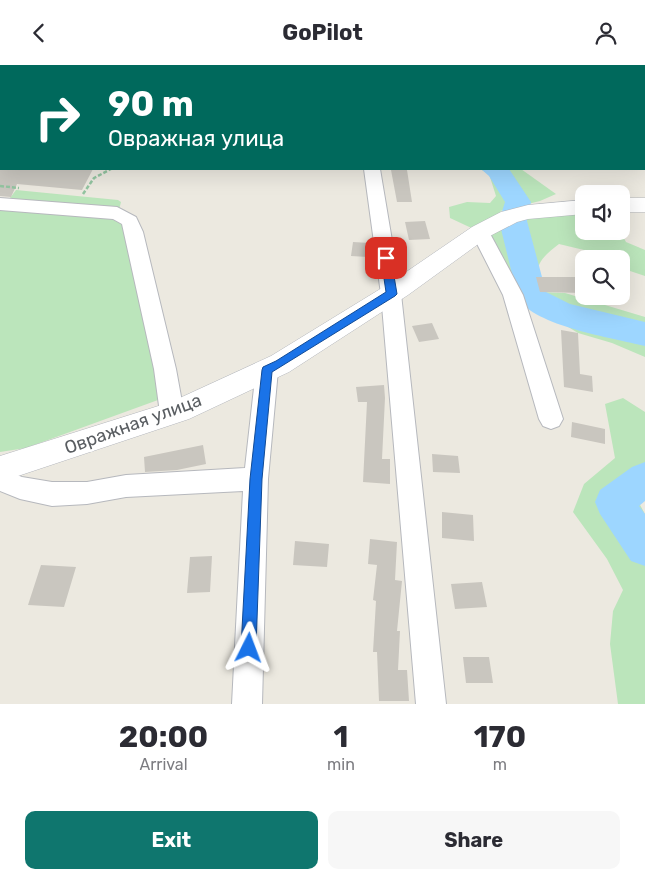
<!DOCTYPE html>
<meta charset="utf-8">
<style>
body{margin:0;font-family:Rubik,sans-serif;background:#f7f7f7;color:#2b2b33;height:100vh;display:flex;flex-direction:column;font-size:19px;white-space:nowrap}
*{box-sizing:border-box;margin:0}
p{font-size:16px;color:#7c7c81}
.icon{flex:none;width:28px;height:28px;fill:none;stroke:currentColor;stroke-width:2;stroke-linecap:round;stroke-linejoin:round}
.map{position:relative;height:639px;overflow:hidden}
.side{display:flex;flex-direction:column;background:#fff;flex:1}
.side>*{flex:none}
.hud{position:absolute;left:0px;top:0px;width:645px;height:105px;box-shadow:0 5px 20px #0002;background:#00695c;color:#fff;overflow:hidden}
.tools{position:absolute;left:575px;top:120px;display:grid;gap:10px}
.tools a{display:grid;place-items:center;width:55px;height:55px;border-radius:10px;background:#fff;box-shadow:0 5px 20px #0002;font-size:25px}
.pin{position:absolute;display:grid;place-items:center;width:42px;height:42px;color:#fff;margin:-21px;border-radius:10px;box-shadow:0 2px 8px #0006}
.me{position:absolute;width:55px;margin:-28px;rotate:3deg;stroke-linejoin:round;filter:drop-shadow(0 0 4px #0008)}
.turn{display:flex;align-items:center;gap:18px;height:105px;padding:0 25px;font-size:22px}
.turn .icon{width:65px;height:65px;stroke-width:2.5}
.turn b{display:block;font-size:35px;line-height:42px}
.eta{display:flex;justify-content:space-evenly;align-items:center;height:85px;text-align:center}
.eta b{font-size:30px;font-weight:700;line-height:35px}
.button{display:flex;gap:10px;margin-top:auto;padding:10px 25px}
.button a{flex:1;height:58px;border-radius:10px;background:#0f766e;color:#fff;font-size:20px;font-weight:700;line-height:58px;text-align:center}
.button a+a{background:#f7f7f7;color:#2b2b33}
header{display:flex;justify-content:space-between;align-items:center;height:65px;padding:0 25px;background:#fff;font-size:22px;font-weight:700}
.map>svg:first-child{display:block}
.green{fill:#bbe5bb}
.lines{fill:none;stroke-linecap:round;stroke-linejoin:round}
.river{fill:#9dd6ff;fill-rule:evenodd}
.building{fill:#c9c6bf}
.street-casing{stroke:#b6b8bd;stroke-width:2}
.secondary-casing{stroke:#b4b7bd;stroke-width:1}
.path{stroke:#92c4a0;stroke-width:2.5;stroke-dasharray:4 2;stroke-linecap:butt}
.street{fill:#fff;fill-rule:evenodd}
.secondary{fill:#fff;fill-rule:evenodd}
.route{fill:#1a73e8;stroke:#114b97}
.labels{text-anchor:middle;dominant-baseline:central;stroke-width:4.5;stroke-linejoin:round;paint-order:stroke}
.street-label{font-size:18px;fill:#595d61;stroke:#fff}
</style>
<header><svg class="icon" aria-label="back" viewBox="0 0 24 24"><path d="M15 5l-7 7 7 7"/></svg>GoPilot<svg class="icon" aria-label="person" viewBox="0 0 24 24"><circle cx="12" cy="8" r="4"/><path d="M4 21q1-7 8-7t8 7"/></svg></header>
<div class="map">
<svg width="645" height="639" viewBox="0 0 645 639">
<rect width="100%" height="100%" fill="#ece9e0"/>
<!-- green -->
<path class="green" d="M0,0H433L434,1H1V12Z
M480,104H521L556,129L540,136L500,146L509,152L584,142V166H620L626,177L645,185V211L621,203V194H600L584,185L559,179C539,194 533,202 540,227L565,228L645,252V292L612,278L578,268L527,237L516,216L499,203L480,167L450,153L449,142L467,137L490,138L496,131L489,109Z
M16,125L118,135L121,137L119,145L7,137Z
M0,143L104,148L124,158L161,321L158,335L26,383L0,387Z
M623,333L645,347V431L639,438L645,449V639H618L610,579L613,546L623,525L607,494L573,447L584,419L615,393L605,339Z"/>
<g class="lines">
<!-- river -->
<path class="river" d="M325,0H370L371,1H326Z
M481,104H509L531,137L527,156L546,227L570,239L645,257V281C613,273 534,261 518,233L499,156L505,137L489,111Z
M645,397V436L639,441L645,449V501L631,496L600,449L595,437L600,425L632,402Z"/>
</g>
<!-- building -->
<path class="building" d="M0,104H93L82,125L17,119L11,132L0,131Z
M391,105H407L412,137H397Z
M425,156L430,174L409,175L405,157Z
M353,177L370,178L368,192L351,191Z
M536,212H584V228L540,227Z
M432,258L439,274L419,277L412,261Z
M561,265L578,268L580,309L592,311L593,327L564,322Z
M384,320L385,333L382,394H390V419L363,417L367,337H358L356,322Z
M572,357L605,364V379L571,372Z
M203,380L206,399L177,405L145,407L144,392Z
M432,389L458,391L460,408L433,407Z
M442,447L473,450L474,476L442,473Z
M370,474L397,477L395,515L402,516L397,566H400L398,605H407L409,636H379L377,587H373L376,536L373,535L377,500L368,499Z
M295,476L329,479L327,502L293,500Z
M212,491L210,527L187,528L190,492Z
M41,500L76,502L64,542L28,540Z
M482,517L487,542L455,544L451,519Z
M463,592H489L493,618H466Z"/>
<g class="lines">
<defs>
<path id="street" d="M567,0H586L587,1H568Z
M644,11H645V19H644Z
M364,104H380L401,229L446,639H416L381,229Z
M0,133L117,142L136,152L143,167L176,304L184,348L180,355L172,358L164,355L160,348L154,304L122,159L113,154L0,145Z
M480,161L487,163L523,230L563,354L559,361L551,364L543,361L539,354L503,230L471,167L473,163Z
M267,296L275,299L278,305L268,414L262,639H232L243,426L126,432L87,439L52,441L20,434L0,426V403L22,412L52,417H87L126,410L245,403L256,305L259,299Z"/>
<path id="secondary" d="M621,133H645V147H621Z
M584,135V149L528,154L517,157L488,172L408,230L289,307L189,354L0,417V391L171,337L271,291L390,218L472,162L501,147L528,140Z"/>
</defs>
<!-- street casing -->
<use href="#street" class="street-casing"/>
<!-- secondary casing -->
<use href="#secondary" class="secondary-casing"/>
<!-- path -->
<path class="path" d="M0,121L19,123
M83,129L94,113L111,104"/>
<!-- street -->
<use href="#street" class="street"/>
<!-- secondary -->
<use href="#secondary" class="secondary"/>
</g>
<!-- route -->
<path class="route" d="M382,190H389L391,193L397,229L395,231L272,307L262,414L256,583L254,588L249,590L244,588L241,583L250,414L262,305L263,302L276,296L386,227L381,193Z"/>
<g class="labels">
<!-- street labels -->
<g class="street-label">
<text transform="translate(133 359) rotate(-20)">Овражная улица</text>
</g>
</g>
</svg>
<div class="tools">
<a><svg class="icon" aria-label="sound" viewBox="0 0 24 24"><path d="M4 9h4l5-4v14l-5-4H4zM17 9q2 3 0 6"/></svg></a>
<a><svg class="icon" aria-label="search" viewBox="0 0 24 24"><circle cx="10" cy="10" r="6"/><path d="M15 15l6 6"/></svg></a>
</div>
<div class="pin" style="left:386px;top:193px;background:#d93025"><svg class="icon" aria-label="arrive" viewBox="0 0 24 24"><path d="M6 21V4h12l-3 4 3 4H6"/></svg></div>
<svg class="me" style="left:249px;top:583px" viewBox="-20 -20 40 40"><path d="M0-17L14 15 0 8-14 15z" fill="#1a73e8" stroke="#fff" stroke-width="4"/></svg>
<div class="hud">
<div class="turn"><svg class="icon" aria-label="right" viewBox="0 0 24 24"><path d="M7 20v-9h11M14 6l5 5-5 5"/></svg><div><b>90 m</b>Овражная улица</div></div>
</div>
</div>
<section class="side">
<div class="eta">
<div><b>20:00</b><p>Arrival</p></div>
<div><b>1</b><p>min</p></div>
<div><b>170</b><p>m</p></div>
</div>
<div class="button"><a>Exit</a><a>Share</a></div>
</section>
